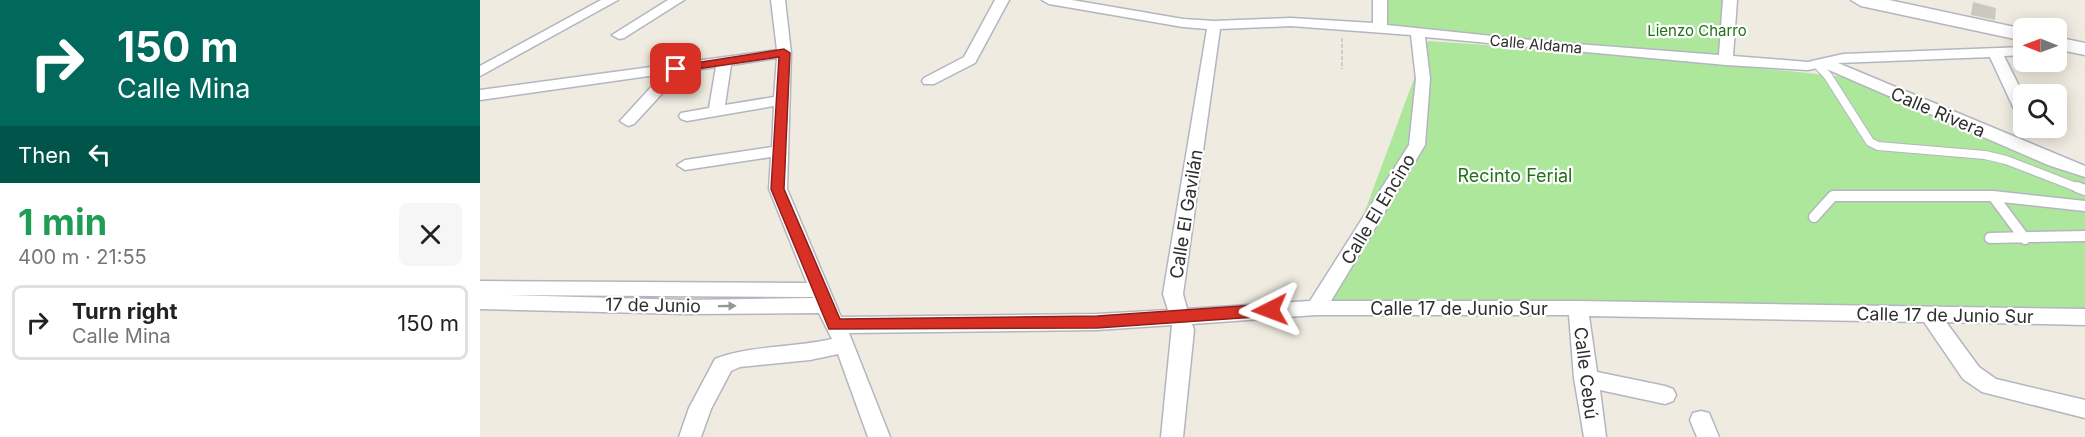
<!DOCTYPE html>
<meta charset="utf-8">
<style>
body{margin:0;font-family:Inter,sans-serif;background:#f6f6f6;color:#222;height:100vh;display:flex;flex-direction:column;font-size:22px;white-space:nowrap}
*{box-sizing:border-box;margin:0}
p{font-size:20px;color:#767676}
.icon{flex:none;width:33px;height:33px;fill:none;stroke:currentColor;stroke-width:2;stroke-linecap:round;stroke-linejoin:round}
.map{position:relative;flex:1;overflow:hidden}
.sheet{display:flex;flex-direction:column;background:#fff;width:480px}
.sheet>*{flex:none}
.hud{background:#00695c;color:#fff;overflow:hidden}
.needle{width:39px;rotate:271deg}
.tools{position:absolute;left:1533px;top:18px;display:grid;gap:12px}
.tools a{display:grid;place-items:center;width:54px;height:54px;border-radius:9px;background:#fff;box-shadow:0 3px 15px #0003;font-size:30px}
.pin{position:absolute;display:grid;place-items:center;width:51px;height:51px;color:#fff;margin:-26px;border-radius:12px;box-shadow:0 3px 9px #0006}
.me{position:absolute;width:66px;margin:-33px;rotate:267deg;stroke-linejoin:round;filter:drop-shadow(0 0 4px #0008)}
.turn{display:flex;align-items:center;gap:21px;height:126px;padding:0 18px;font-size:27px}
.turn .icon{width:78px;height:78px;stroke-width:2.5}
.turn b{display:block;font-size:42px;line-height:51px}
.then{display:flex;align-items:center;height:57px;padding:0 18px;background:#0003;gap:12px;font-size:22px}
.round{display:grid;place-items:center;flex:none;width:63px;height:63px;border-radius:9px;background:#f6f6f6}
.headline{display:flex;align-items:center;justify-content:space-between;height:102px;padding:0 18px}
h1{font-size:36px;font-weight:700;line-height:45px;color:#1e9e55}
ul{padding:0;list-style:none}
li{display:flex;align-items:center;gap:18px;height:75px;margin:0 12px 9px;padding:0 6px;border:3px solid #e0e0e0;border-radius:9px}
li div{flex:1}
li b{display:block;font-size:22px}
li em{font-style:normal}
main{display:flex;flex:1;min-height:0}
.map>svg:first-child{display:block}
.green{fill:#ade79c}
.building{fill:#cbc9bf}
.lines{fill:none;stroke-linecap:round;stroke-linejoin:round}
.service-far1-casing{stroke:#b4b5c1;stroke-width:10}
.service-casing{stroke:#b4b5c1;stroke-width:13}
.minor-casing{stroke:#b4b5c1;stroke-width:3}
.secondary-casing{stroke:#b4b5c1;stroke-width:3}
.path{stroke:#cdcdcd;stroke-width:2;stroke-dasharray:4 2;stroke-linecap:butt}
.service-far1{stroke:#fff;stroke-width:8}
.service{stroke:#fff;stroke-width:10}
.minor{fill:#fff;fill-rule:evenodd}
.secondary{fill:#fff;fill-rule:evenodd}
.oneway{fill:#969696}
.route{fill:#d93025;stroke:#8d1f18;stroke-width:1.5}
.labels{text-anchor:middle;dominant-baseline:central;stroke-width:4.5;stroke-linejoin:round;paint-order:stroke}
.far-park-label{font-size:15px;fill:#217118;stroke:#fff}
.far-street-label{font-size:15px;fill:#2e2e2e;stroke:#fff}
.street-label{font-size:18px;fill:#2e2e2e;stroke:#fff}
.park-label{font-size:18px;fill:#217118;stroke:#fff}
</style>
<main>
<section class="sheet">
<div class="hud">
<div class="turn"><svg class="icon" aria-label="right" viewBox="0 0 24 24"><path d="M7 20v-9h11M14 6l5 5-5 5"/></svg><div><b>150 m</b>Calle Mina</div></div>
<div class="then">Then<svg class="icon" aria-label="left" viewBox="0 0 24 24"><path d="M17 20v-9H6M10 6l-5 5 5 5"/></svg></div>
</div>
<div class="headline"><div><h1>1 min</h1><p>400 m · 21:55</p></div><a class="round"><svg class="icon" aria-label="close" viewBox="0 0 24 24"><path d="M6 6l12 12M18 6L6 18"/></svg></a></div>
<ul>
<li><svg class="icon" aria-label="right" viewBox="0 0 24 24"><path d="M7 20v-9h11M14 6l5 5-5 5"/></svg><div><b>Turn right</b><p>Calle Mina</p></div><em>150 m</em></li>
</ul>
</section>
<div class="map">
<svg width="1605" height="437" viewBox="0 0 1605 437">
<rect width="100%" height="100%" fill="#efebe0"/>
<!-- green -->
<path class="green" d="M906,0H1246L1250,63L1208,61L1377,78L1585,171L1605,177V311L852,300L948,41L1148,55L908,26Z"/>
<!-- building -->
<path class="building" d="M1493,2L1516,8L1515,20L1491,15Z"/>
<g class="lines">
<defs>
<path id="service-far1" d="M1337,64L1348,76L1390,142L1398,146L1505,155L1526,160L1601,189"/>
<path id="service" d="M1597,187L1605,190
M1513,196L1605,206
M1334,217L1353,196H1513L1545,239
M1510,238L1605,236"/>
<path id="minor" d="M121,0H138L0,76V66Z
M188,0H204L144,38L139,39L132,35Z
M291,0H305L311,53L307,189L361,317L617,314L688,310L683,294L727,29L703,27L569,4L562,0H592L703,19L734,21L811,18L893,23V0H907V25L1071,42L1239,55L1243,0H1257L1253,56L1328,62L1363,54L1544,47V55L1524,56L1544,96L1543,116L1535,111L1510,57L1358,63L1605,166V177L1568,165L1342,67L1328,70L1246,65L945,37L950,79L945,145L851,301H1098L1605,309V325L1466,322L1499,367L1516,379L1605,400V418L1502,392L1483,379L1444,322L1109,316L1117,372L1185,386L1193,389L1196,395L1193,401L1185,404L1120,390L1126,437H1104L1094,378L1089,315H836L712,324L714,330L703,437H681L692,325L617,330L369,333L410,437H388L358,354L330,360L260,367L251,371L231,409L221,437H199L209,408L235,359C272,345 313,348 352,339L339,313L207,314L0,309V281L327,283L289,189L291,157L205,170L197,165L205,160L292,147L294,106L207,121L201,119L199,116L201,113L229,108L236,67L202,72L154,124L148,126L140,121L183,74L0,100V90L297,50ZM811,26L931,35L936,79L929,145L830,301L707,309L703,294L740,29ZM297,58L294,97L245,105L251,65ZM27,295L333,297V298L207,300Z
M515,0H529L495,63L454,84H444L442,81L444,78L484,57Z
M1221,411L1229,413L1239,437H1217L1210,420L1213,413Z"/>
<path id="secondary" d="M1371,0H1409L1544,29V41L1381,6Z
M1576,37L1605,43V55L1576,49Z"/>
</defs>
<!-- service-far1 casing -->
<use href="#service-far1" class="service-far1-casing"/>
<!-- service casing -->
<use href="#service" class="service-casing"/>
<!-- minor casing -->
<use href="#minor" class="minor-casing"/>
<!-- secondary casing -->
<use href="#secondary" class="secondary-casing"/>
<!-- path -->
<path class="path" d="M862,38V69"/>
<!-- service-far1 -->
<use href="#service-far1" class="service-far1"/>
<!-- service -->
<use href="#service" class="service"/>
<!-- minor -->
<use href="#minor" class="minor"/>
<!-- secondary -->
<use href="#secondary" class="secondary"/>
</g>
<!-- one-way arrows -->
<defs><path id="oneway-solid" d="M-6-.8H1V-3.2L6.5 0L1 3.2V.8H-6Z" transform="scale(1.5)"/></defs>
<use class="oneway" href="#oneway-solid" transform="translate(247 306) rotate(-1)"/>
<!-- route -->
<path class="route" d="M304,49L310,53L304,189L360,319L617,316L790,304L798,310L790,316L617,328L349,329L291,189L299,57L196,72L190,69L196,66Z"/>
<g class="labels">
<!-- far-park labels -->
<g class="far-park-label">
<text x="1217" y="30">Lienzo Charro</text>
</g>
<!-- far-street labels -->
<g class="far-street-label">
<text transform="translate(1056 44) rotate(5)">Calle Aldama</text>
</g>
<!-- street labels -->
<g class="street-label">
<text transform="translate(1458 112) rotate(23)">Calle Rivera</text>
<text transform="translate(898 209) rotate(-59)">Calle El Encino</text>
<text transform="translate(706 214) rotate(-81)">Calle El Gavilán</text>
<text transform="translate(173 305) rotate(1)">17 de Junio</text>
<text x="979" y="308">Calle 17 de Junio Sur</text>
<text transform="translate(1465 315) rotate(1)">Calle 17 de Junio Sur</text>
<text transform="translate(1106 373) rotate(83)">Calle Cebú</text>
</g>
<!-- park labels -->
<g class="park-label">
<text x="1035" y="175">Recinto Ferial</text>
</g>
</g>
</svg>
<div class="tools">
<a><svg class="needle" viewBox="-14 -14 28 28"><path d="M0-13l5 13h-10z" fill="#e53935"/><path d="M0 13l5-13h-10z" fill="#767676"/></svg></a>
<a><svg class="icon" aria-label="search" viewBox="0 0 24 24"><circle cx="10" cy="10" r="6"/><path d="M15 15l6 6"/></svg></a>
</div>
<div class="pin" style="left:196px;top:69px;background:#d93025"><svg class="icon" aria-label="arrive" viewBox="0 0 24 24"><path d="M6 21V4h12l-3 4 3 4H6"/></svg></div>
<svg class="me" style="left:790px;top:310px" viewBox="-20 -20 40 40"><path d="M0-17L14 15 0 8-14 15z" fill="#d93025" stroke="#fff" stroke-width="4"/></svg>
</div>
</main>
